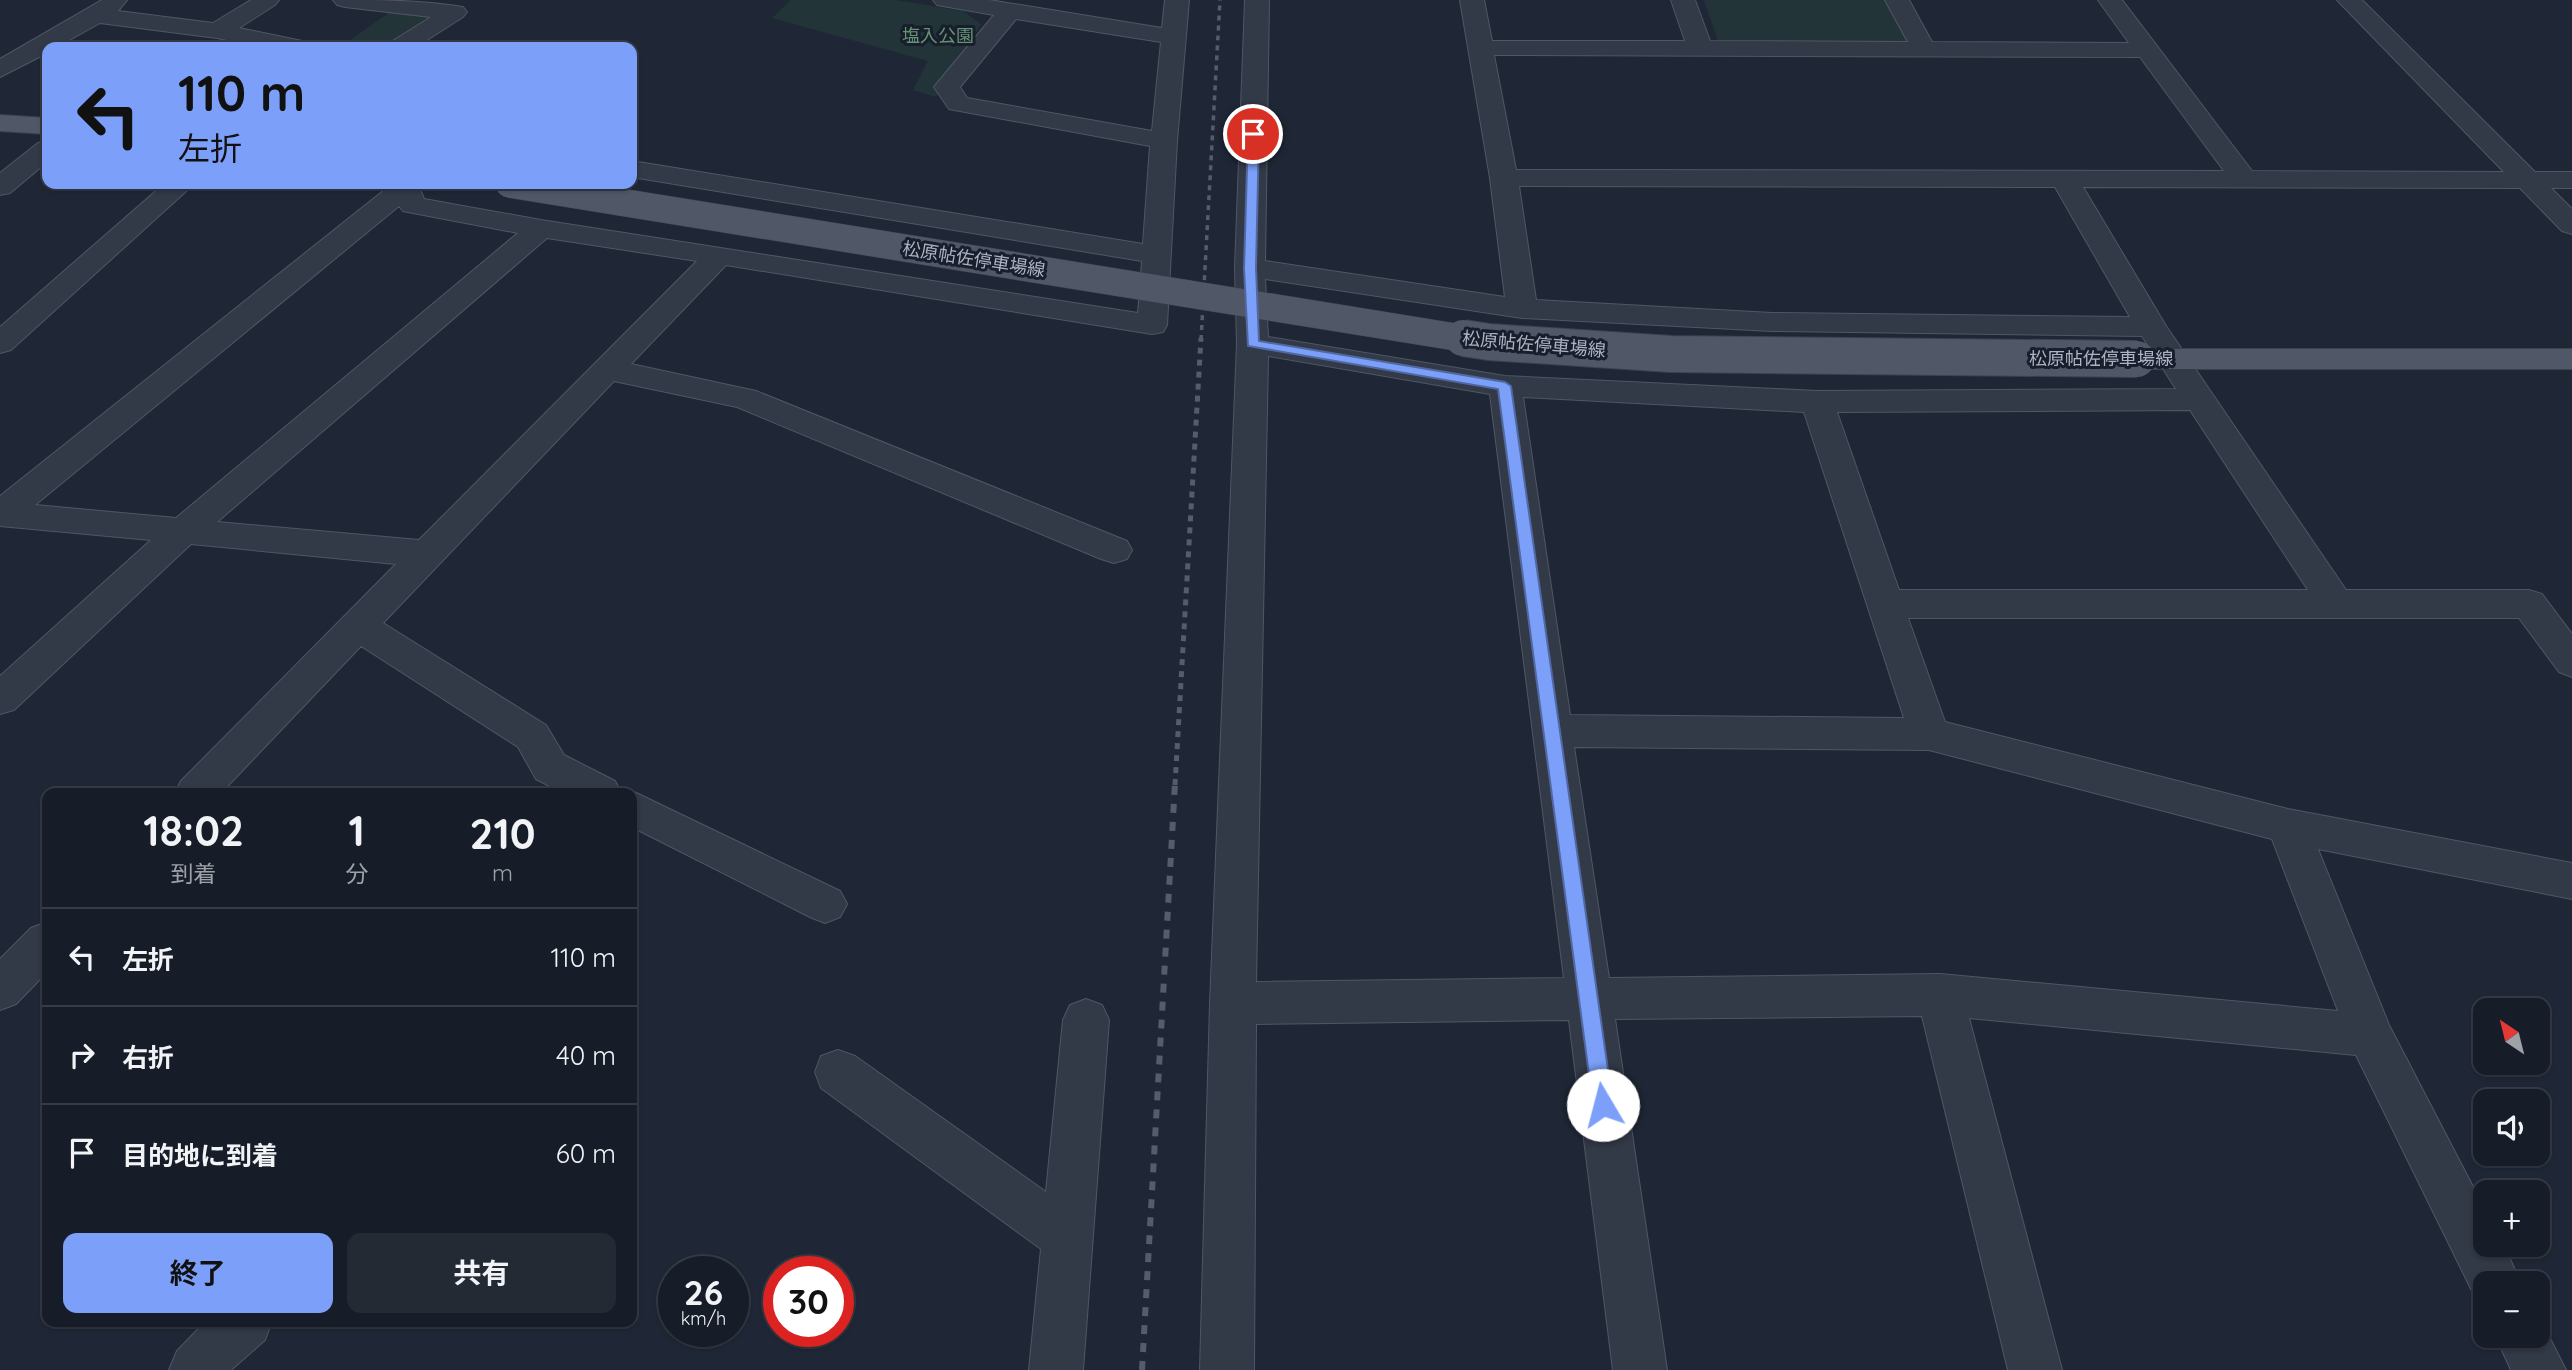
<!DOCTYPE html>
<html lang="ja">
<meta charset="utf-8">
<style>
body{margin:0;font-family:Quicksand,"Noto Sans JP",sans-serif;background:#242a34;color:#f1f3f6;height:100vh;display:flex;flex-direction:column;font-size:26px;white-space:nowrap}
*{box-sizing:border-box;margin:0}
p{font-size:23px;color:#9ea2a8}
.icon{flex:none;width:38px;height:38px;fill:none;stroke:currentColor;stroke-width:2;stroke-linecap:round;stroke-linejoin:round}
.map{position:relative;flex:1;overflow:hidden}
.details{position:absolute;left:42px;top:788px;width:595px;height:539px;display:flex;flex-direction:column;background:#171d28;border-radius:14px;box-shadow:0 2px 5px #0004,0 0 0 2px #363b45}
.details>*{flex:none}
.hud{position:absolute;left:42px;top:42px;width:595px;height:147px;border-radius:14px;box-shadow:0 2px 5px #0004,0 0 0 2px #363b45;background:#7ca0f9;color:#111;overflow:hidden}
.needle{width:46px;rotate:325deg}
.controls{position:absolute;left:2473px;top:998px;display:grid;gap:14px}
.controls a{display:grid;place-items:center;width:77px;height:77px;border-radius:14px;background:#171d28;box-shadow:0 2px 5px #0004,0 0 0 2px #363b45;font-size:35px}
.speed{position:absolute;left:658px;top:1256px;display:flex;gap:14px;font-size:35px;font-weight:700;text-align:center}
.speed>*{display:grid;place-content:center;width:91px;height:91px;border-radius:50%;background:#171d28;box-shadow:0 2px 5px #0004,0 0 0 2px #363b45;line-height:1}
.speed small{font-size:18px;font-weight:400}
.speed .limit{border:10px solid #d22;background:#fff;color:#111}
.pin{position:absolute;display:grid;place-items:center;width:60px;height:60px;color:#fff;margin:-30px;border:4px solid #fff;border-radius:50%;box-shadow:0 2px 7px #0007}
.me{position:absolute;width:77px;margin:-38px;rotate:352deg;stroke-linejoin:round;filter:drop-shadow(0 0 5px #0008)}
.turn{display:flex;align-items:center;gap:24px;height:147px;padding:0 21px;font-size:32px}
.turn .icon{width:91px;height:91px;stroke-width:2.5}
.turn b{display:block;font-size:49px;line-height:60px}
.eta{display:flex;justify-content:space-evenly;align-items:center;height:119px;text-align:center}
.eta b{font-size:42px;font-weight:700;line-height:49px}
.action{display:flex;gap:14px;margin-top:auto;padding:14px 21px}
.action a{flex:1;height:80px;border-radius:14px;background:#7ca0f9;color:#111;font-size:28px;font-weight:700;line-height:80px;text-align:center}
.action a+a{background:#242a34;color:#f1f3f6}
ul{padding:0;list-style:none}
li{display:flex;align-items:center;gap:21px;height:98px;padding:0 21px;border-top:2px solid #363b45}
li div{flex:1}
li b{display:block;font-size:26px}
li em{font-style:normal}
.map>svg:first-child{display:block}
.green{fill:#223438}
.lines{fill:none;stroke-linecap:round;stroke-linejoin:round}
.minor-casing{stroke:#505665;stroke-width:2}
.major-casing{stroke:#3c4250;stroke-width:2}
.minor{fill:#323947;fill-rule:evenodd}
.major{fill:#505767;fill-rule:evenodd}
.rail-far2{stroke:#545c6e;stroke-width:3.5;stroke-dasharray:5 5;stroke-linecap:butt}
.rail-far1{stroke:#545c6e;stroke-width:5;stroke-dasharray:6 6;stroke-linecap:butt}
.rail{stroke:#545c6e;stroke-width:6;stroke-dasharray:9 9;stroke-linecap:butt}
.major-bridge-far1-casing{stroke:#3c4250;stroke-width:28;stroke-linecap:butt}
.major-bridge-casing{stroke:#3c4250;stroke-width:38;stroke-linecap:butt}
.major-bridge-far1{stroke:#505767;stroke-width:27}
.major-bridge{stroke:#505767;stroke-width:36}
.route{fill:#7ca0f9;stroke:#5168a2;stroke-width:2}
.labels{text-anchor:middle;dominant-baseline:central;stroke-width:6;stroke-linejoin:round;paint-order:stroke}
.far-park-label{font-size:18px;fill:#649473;stroke:#181e2b}
.far-street-label{font-size:18px;fill:#acb3c4;stroke:#181e2b}
</style>
<div class="map">
<svg width="2572" height="1370" viewBox="0 0 2572 1370">
<rect width="100%" height="100%" fill="#1f2736"/>
<!-- green -->
<path class="green" d="M791,0H895L963,11L981,24L936,97L913,90L928,61L772,18Z
M1704,0H1886L1908,42L1719,44Z
M393,10L428,13L433,20L393,47H340Z"/>
<g class="lines">
<defs>
<path id="minor" d="M102,0H127L118,11L213,23L251,0H279L275,5L239,28L307,42L310,47H262L217,38L100,23L57,47H47V53L0,77V59Z
M333,0C376,0 421,0 463,7L467,12L463,17L416,47H388L391,42L431,17L345,7L337,5Z
M933,0H989L1162,28L1165,0H1189L1177,141L1167,325L1163,332L1152,334L726,265L631,364L756,391L1127,541L1132,550L1127,559L1114,563L1101,559L737,407L614,381L383,623L546,725L564,755L615,781L621,793H563L536,779L518,747L361,646L221,793H175L181,781L396,564L191,544L14,710L0,714V676L151,540L0,526V496L392,184H421L419,187L424,199L541,220L1138,313L1142,261L632,177V161L1143,244L1150,146L949,109L934,87L994,15L937,5ZM1016,19L1161,42L1152,131L967,98L960,87ZM399,206L403,211L413,213L518,233L176,518L35,505ZM547,238L697,261L419,540L217,522Z
M1245,0H1269L1265,261L1505,297L1490,178L1460,0H1484L1492,41H1685L1671,0H1695L1710,41L1908,42L1885,0H1909L1932,42L2129,43L2098,0H2122L2252,171L2504,172L2337,0H2362L2535,172H2572V188H2551L2572,209V234L2562,231L2520,188L2083,187L2166,326L2346,590H2529L2542,594L2572,634V677L2559,672L2519,618H1908L1945,722L2288,809L2572,863V899L2318,849L2389,1025L2485,1210V1244H2503L2521,1283H2485V1305L2477,1301L2356,1055L1969,1018L2062,1370H2008L1922,1016L1615,1019L1667,1370H1613L1569,1020L1256,1024L1254,1370H1200L1210,1003L1237,344L1235,268ZM1494,55L2140,57L2224,171L1516,170ZM1519,186L2055,187L2130,317L1772,313L1536,300ZM1265,279L1522,318L1772,331L2142,336L2176,389L1817,391L1505,376L1268,337ZM1268,356L1490,394L1564,978L1256,982ZM1523,397L1804,412L1904,718L1570,715ZM2190,410L2308,590H1899L1837,412ZM1574,747L1929,750L2272,839L2338,1011L1940,974L1609,978Z
M47,141V162L10,193L0,195V173L38,143Z
M164,184H194L11,350L0,353V327Z
M632,791L840,891L847,904L840,917L825,923L810,917L632,827V793H627Z
M47,922V972L16,1004L0,1010V959L31,928Z
M1086,999L1102,1005L1109,1020L1083,1370H1029L1041,1249L821,1088L815,1072L821,1056L838,1050L855,1056L1046,1192L1063,1020L1070,1005Z
M2538,1315L2566,1370H2511L2495,1335H2538Z
M206,1321H272L265,1340L231,1370H169L177,1351Z"/>
<path id="major" d="M0,115L47,118V134L0,131Z
M2137,349H2572V369H2137L2126,366L2121,359L2126,352Z"/>
</defs>
<!-- minor casing -->
<use href="#minor" class="minor-casing"/>
<!-- major casing -->
<use href="#major" class="major-casing"/>
<!-- minor -->
<use href="#minor" class="minor"/>
<!-- major -->
<use href="#major" class="major"/>
<!-- rail-far2 -->
<path class="rail-far2" d="M1201,340L1220,0"/>
<!-- rail-far1 -->
<path class="rail-far1" d="M1175,785L1201,338"/>
<!-- rail -->
<path class="rail" d="M1142,1370L1175,783"/>
<defs>
<path id="major-bridge-far1" d="M509,184L1474,340"/>
<path id="major-bridge" d="M1463,338L1489,342L1671,354L2137,359"/>
</defs>
<!-- major-bridge-far1 casing -->
<use href="#major-bridge-far1" class="major-bridge-far1-casing"/>
<!-- major-bridge casing -->
<use href="#major-bridge" class="major-bridge-casing"/>
<!-- major-bridge-far1 -->
<use href="#major-bridge-far1" class="major-bridge-far1"/>
<!-- major-bridge -->
<use href="#major-bridge" class="major-bridge"/>
</g>
<!-- route -->
<path class="route" d="M1253,131L1259,134L1256,268L1259,341L1505,382L1511,386L1613,1105L1610,1111L1603,1114L1596,1111L1593,1105L1498,389L1248,346L1244,268L1248,134Z"/>
<g class="labels">
<!-- far-park labels -->
<g class="far-park-label">
<text x="938" y="35">塩入公園</text>
</g>
<!-- far-street labels -->
<g class="far-street-label">
<text transform="translate(974 259) rotate(9)">松原帖佐停車場線</text>
<text transform="translate(1534 344) rotate(5)">松原帖佐停車場線</text>
<text x="2101" y="358">松原帖佐停車場線</text>
</g>
</g>
</svg>
<div class="controls">
<a><svg class="needle" viewBox="-14 -14 28 28"><path d="M0-13l5 13h-10z" fill="#e53935"/><path d="M0 13l5-13h-10z" fill="#9ea2a8"/></svg></a>
<a><svg class="icon" aria-label="sound" viewBox="0 0 24 24"><path d="M4 9h4l5-4v14l-5-4H4zM17 9q2 3 0 6"/></svg></a>
<a>+</a>
<a>−</a>
</div>
<div class="speed"><div>26<small>km/h</small></div><div class="limit">30</div></div>
<div class="pin" style="left:1253px;top:134px;background:#d93025"><svg class="icon" aria-label="arrive" viewBox="0 0 24 24"><path d="M6 21V4h12l-3 4 3 4H6"/></svg></div>
<svg class="me" style="left:1603px;top:1105px" viewBox="-20 -20 40 40"><circle r="19" fill="#fff"/><path d="M0-13L10 11 0 6-10 11z" fill="#7ca0f9"/></svg>
<div class="hud">
<div class="turn"><svg class="icon" aria-label="left" viewBox="0 0 24 24"><path d="M17 20v-9H6M10 6l-5 5 5 5"/></svg><div><b>110 m</b>左折</div></div>
</div>
<section class="details">
<div class="eta">
<div><b>18:02</b><p>到着</p></div>
<div><b>1</b><p>分</p></div>
<div><b>210</b><p>m</p></div>
</div>
<ul>
<li><svg class="icon" aria-label="left" viewBox="0 0 24 24"><path d="M17 20v-9H6M10 6l-5 5 5 5"/></svg><div><b>左折</b></div><em>110 m</em></li>
<li><svg class="icon" aria-label="right" viewBox="0 0 24 24"><path d="M7 20v-9h11M14 6l5 5-5 5"/></svg><div><b>右折</b></div><em>40 m</em></li>
<li><svg class="icon" aria-label="arrive" viewBox="0 0 24 24"><path d="M6 21V4h12l-3 4 3 4H6"/></svg><div><b>目的地に到着</b></div><em>60 m</em></li>
</ul>
<div class="action"><a>終了</a><a>共有</a></div>
</section>
</div>
